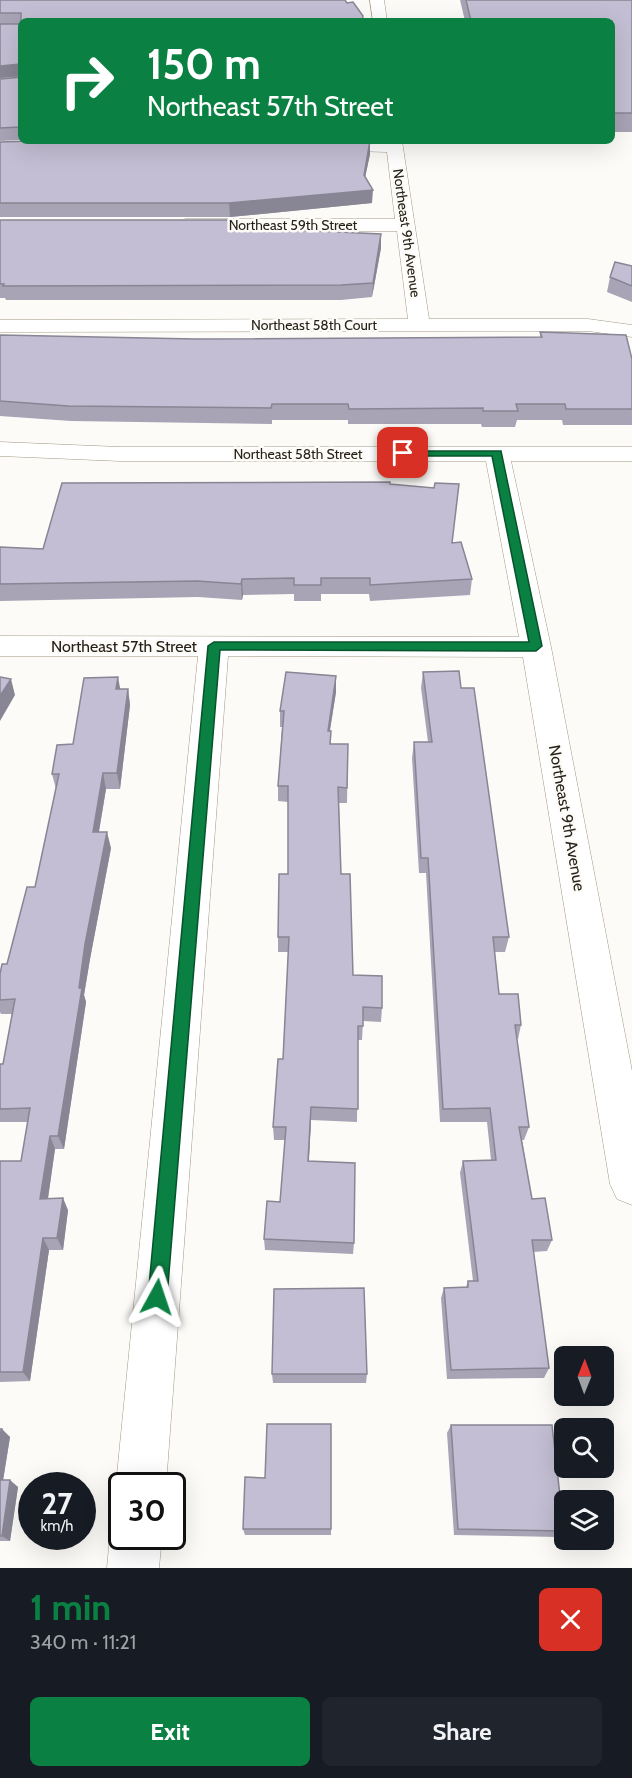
<!DOCTYPE html>
<meta charset="utf-8">
<style>
body{margin:0;font-family:Cabin,sans-serif;background:#20242c;color:#f1f3f6;height:100vh;display:flex;flex-direction:column;font-size:22px;white-space:nowrap}
*{box-sizing:border-box;margin:0}
p{font-size:20px;color:#9ea1a6}
.icon{flex:none;width:33px;height:33px;fill:none;stroke:currentColor;stroke-width:2;stroke-linecap:round;stroke-linejoin:round}
.map{position:relative;height:1568px;overflow:hidden}
.sheet{display:flex;flex-direction:column;background:#171b24;flex:1}
.sheet>*{flex:none}
.guide{position:absolute;left:18px;top:18px;width:597px;height:126px;border-radius:9px;box-shadow:0 6px 24px #0002;background:#0b8043;color:#fff;overflow:hidden}
.needle{width:39px;rotate:1deg}
.buttons{position:absolute;left:554px;top:1346px;display:grid;gap:12px}
.buttons a{display:grid;place-items:center;width:60px;height:60px;border-radius:9px;background:#171b24;box-shadow:0 6px 24px #0002;font-size:30px}
.speed{position:absolute;left:18px;top:1472px;display:flex;gap:12px;font-size:30px;font-weight:700;text-align:center}
.speed>*{display:grid;place-content:center;width:78px;height:78px;border-radius:50%;background:#171b24;box-shadow:0 6px 24px #0002;line-height:1}
.speed small{font-size:15px;font-weight:400}
.speed .limit{border:3px solid #111;border-radius:9px;background:#fff;color:#111}
.pin{position:absolute;display:grid;place-items:center;width:51px;height:51px;color:#fff;margin:-26px;border-radius:12px;box-shadow:0 3px 9px #0006}
.me{position:absolute;width:66px;margin:-33px;rotate:5deg;stroke-linejoin:round;filter:drop-shadow(0 0 4px #0008)}
.turn{display:flex;align-items:center;gap:21px;height:126px;padding:0 30px;font-size:27px}
.turn .icon{width:78px;height:78px;stroke-width:2.5}
.turn b{display:block;font-size:42px;line-height:51px}
.round{display:grid;place-items:center;flex:none;width:63px;height:63px;border-radius:9px;background:#20242c}
.head{display:flex;align-items:center;justify-content:space-between;height:102px;padding:0 30px}
h1{font-size:36px;font-weight:800;line-height:45px;color:#0b8043}
.primary-button{display:flex;gap:12px;margin-top:auto;padding:12px 30px}
.primary-button a{flex:1;height:69px;border-radius:9px;background:#0b8043;color:#fff;font-size:24px;font-weight:800;line-height:69px;text-align:center}
.primary-button a+a{background:#20242c;color:#f1f3f6}
.map>svg:first-child{display:block}
.lines{fill:none;stroke-linecap:round;stroke-linejoin:round}
.minor-casing{stroke:#a29884;stroke-width:1}
.minor{fill:#fff;fill-rule:evenodd}
.wall{fill:#a8a3b5}
.shaded-wall{fill:#888594}
.building{fill:#c3bed3;stroke:#888594;stroke-width:1.5}
.route{fill:#0b8043;stroke:#07532c;stroke-width:1.5}
.labels{text-anchor:middle;dominant-baseline:central;stroke-width:5;stroke-linejoin:round;paint-order:stroke}
.far-street-label{font-size:14px;fill:#26221a;stroke:#fdfbf7}
.street-label{font-size:16px;fill:#26221a;stroke:#fdfbf7}
</style>
<div class="map">
<svg width="632" height="1568" viewBox="0 0 632 1568">
<rect width="100%" height="100%" fill="#fdfbf7"/>
<g class="lines">
<defs>
<path id="minor" d="M370,0H384L387,21H373Z
M326,141H402L429,319H588L632,325V337L588,331L0,332V320L408,319L397,231H185L176,225L185,219H395L387,152L320,150L318,146Z
M0,442L120,447H632V461H511L551,647L632,1071V1205L617,1199L610,1184L523,657L228,656L166,1485H122V1499L116,1485L198,656H0V636L519,637L486,461H120L0,456Z
M122,1516V1536H162L159,1568H107L110,1536L118,1518Z"/>
</defs>
<!-- minor casing -->
<use href="#minor" class="minor-casing"/>
<!-- minor -->
<use href="#minor" class="minor"/>
</g>
<!-- wall -->
<path class="wall" d="M0,0H345L21,21V140L0,141V79L21,77L0,78Z
M460,0H632V132H612V21H465Z
M0,142L370,154L365,177L372,203L230,217H0Z
M0,220L230,227L381,234V248L372,297L341,300H6L5,298H0Z
M632,266V302L607,292L610,277Z
M540,332L632,359V425H563L562,420H517L515,427H482L481,424H348V420H272V424L71,421L0,416V335L195,339L540,337Z
M390,484L452,543L472,579L470,595L370,601L369,594H321V601H294V594L243,595L242,600L198,597L0,601V547L43,549Z
M423,672L461,688L509,937L505,952H495L499,994L521,1025L518,1039H517L529,1127L524,1140H522L532,1199L552,1240L547,1251L533,1252L549,1368L544,1378L447,1379L441,1298L444,1288L466,1287L468,1281H473L460,1173L463,1161L491,1160L487,1122H440L426,873H419L412,758L414,742H428L421,688Z
M336,676V692L330,731L331,744H348L347,803H339L341,874L353,975L382,1008L381,1022L363,1021L362,1040H358L357,1122L311,1120L309,1161L354,1243L353,1254L265,1250L264,1239L280,1202L285,1140H274L273,1127L283,1059L288,952H278V937L288,874V802L278,801V786L282,727H280V711Z
M120,689H128L130,705L120,789H106L99,832L111,848L90,959L84,995L86,1002L64,1149H55L48,1199L68,1210L63,1250H49L30,1381L0,1382V1161H21L28,1122H0V1064H3L12,1014H1L0,1012V974L7,964L35,887L56,789L52,774L73,744Z
M272,1374H367L366,1383H273Z
M451,1425L564,1531L558,1537L454,1535L447,1433Z
M0,1429L10,1437L3,1480L18,1487L10,1541H0Z
M243,1529H331V1535H245Z"/>
<!-- shaded-wall -->
<path class="shaded-wall" d="M20,64L21,76L0,78V66Z
M370,141V154L363,188L364,175Z
M373,190L372,203L230,217L229,203Z
M381,234V248L372,297L373,283Z
M242,579L243,595L242,600L241,584Z
M336,676V692L327,747L328,731Z
M118,677L121,693L116,689Z
M11,679L15,695L0,721V696Z
M128,689L130,705L120,789L117,773Z
M103,773L106,789L96,848L93,832Z
M107,832L111,848L90,959L84,995L86,1002L64,1149L58,1136L79,988L85,944Z
M311,1107V1120L308,1173V1161Z
M50,1136L55,1149L46,1211L40,1199Z
M63,1198L68,1210L63,1250L57,1238Z
M43,1238L49,1250L30,1381L23,1372Z
M2,1429L10,1437L2,1487L0,1485V1443Z
M10,1480L18,1487L10,1541L2,1536Z"/>
<!-- building -->
<path class="building" d="M0,0H345L347,3L353,2L363,16L362,21H21V127L0,128V79L21,77L20,64L0,66V24H21V13H0Z
M466,0H632V113H612V21H471Z
M31,141H370L364,175L373,190L229,203H0V142Z
M0,220H230V227L381,234L373,283L341,285L3,286L4,284H0Z
M615,262L632,266V286L610,277Z
M540,332L626,335L632,359V409H566L565,404H516L518,411H483V408L349,409L348,404H272L271,408L68,406L0,401V335L195,339L542,337Z
M390,482V484L434,488L435,483L459,484L452,543L461,542L472,579L370,585V578H321V585H294V578L242,579L241,584L197,581L0,584V547L43,549L62,483Z
M459,671L461,688H474L509,937H493L499,994H518L521,1025H515L529,1127H519L532,1199L545,1198L552,1240H532L549,1368L451,1370L444,1288L468,1287V1281H478L463,1161L496,1160L490,1108L443,1109L428,858H421L414,742H432L423,672Z
M286,672L336,676L328,731H331L330,744H348L347,788L338,787L341,874H350L353,975L382,976V1008L363,1007V1026H358V1109L311,1107L308,1161L355,1163L354,1243L264,1239L267,1201L280,1202L286,1127H273L278,1059H283L289,937H278L279,874H288V786H278L284,711H280Z
M0,677L11,679L0,696Z
M118,677L116,689H128L117,773H103L93,832H107L85,944L79,988H82L58,1136H50L40,1199L63,1198L57,1238H43L23,1372H0V1161H21L30,1108L0,1109V1064H3L15,999L0,1000V974L2,964H7L27,887H35L59,774H52L57,745L73,744L84,678Z
M364,1288L367,1374H272L274,1289Z
M267,1424H331V1529H243L245,1477L265,1478Z
M451,1425H552L564,1531L458,1529Z
M0,1429H2L0,1443Z
M0,1480H10L2,1536H0Z"/>
<!-- route -->
<path class="route" d="M399,451H501L542,646L536,651L220,650L167,1297L164,1303L157,1306L150,1303L148,1297L208,646L214,642H529L492,456H403L398,453Z"/>
<g class="labels">
<!-- far-street labels -->
<g class="far-street-label">
<text x="293" y="225">Northeast 59th Street</text>
<text transform="translate(407 233) rotate(82)">Northeast 9th Avenue</text>
<text x="314" y="325">Northeast 58th Court</text>
<text x="298" y="454">Northeast 58th Street</text>
</g>
<!-- street labels -->
<g class="street-label">
<text x="124" y="646">Northeast 57th Street</text>
<text transform="translate(567 818) rotate(80)">Northeast 9th Avenue</text>
</g>
</g>
</svg>
<div class="buttons">
<a><svg class="needle" viewBox="-14 -14 28 28"><path d="M0-13l5 13h-10z" fill="#e53935"/><path d="M0 13l5-13h-10z" fill="#9ea1a6"/></svg></a>
<a><svg class="icon" aria-label="search" viewBox="0 0 24 24"><circle cx="10" cy="10" r="6"/><path d="M15 15l6 6"/></svg></a>
<a><svg class="icon" aria-label="layers" viewBox="0 0 24 24"><path d="M12 4l9 5-9 5-9-5zM3 14l9 5 9-5"/></svg></a>
</div>
<div class="speed"><div>27<small>km/h</small></div><div class="limit">30</div></div>
<div class="pin" style="left:403px;top:453px;background:#d93025"><svg class="icon" aria-label="arrive" viewBox="0 0 24 24"><path d="M6 21V4h12l-3 4 3 4H6"/></svg></div>
<svg class="me" style="left:157px;top:1297px" viewBox="-20 -20 40 40"><path d="M0-17L14 15 0 8-14 15z" fill="#0b8043" stroke="#fff" stroke-width="4"/></svg>
<div class="guide">
<div class="turn"><svg class="icon" aria-label="right" viewBox="0 0 24 24"><path d="M7 20v-9h11M14 6l5 5-5 5"/></svg><div><b>150 m</b>Northeast 57th Street</div></div>
</div>
</div>
<section class="sheet">
<div class="head"><div><h1>1 min</h1><p>340 m · 11:21</p></div><a class="round" style="background:#d93025;color:#fff"><svg class="icon" aria-label="close" viewBox="0 0 24 24"><path d="M6 6l12 12M18 6L6 18"/></svg></a></div>
<div class="primary-button"><a>Exit</a><a>Share</a></div>
</section>
